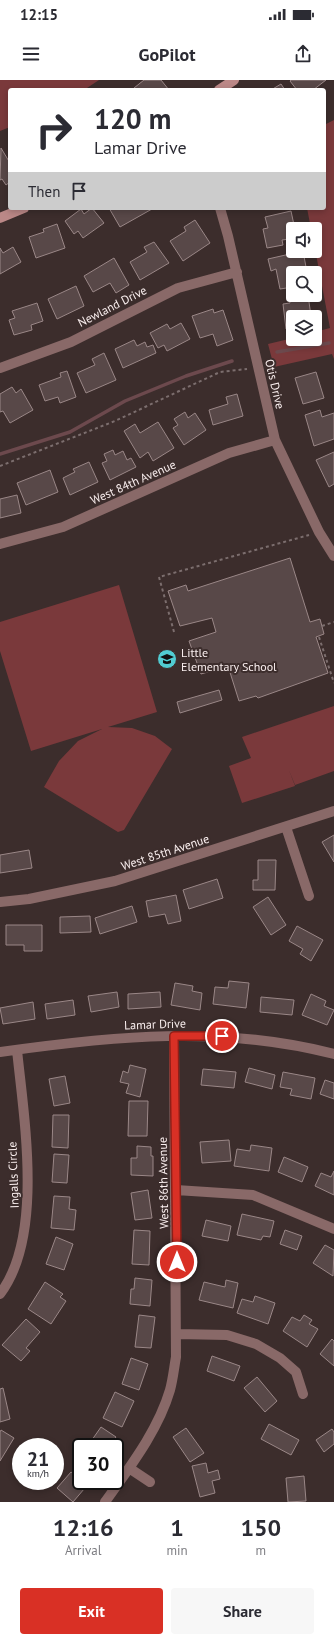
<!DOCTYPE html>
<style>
body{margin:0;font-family:"PT Sans",sans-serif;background:#f7f7f7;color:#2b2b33;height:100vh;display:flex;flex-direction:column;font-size:15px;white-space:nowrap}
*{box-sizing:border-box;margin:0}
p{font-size:13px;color:#7c7c81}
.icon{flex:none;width:22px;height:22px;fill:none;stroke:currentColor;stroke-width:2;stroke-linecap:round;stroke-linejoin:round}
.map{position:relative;height:1422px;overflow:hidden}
.panel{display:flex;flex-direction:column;background:#fff;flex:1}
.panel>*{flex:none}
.banner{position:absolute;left:8px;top:8px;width:318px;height:122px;border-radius:4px;box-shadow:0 2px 6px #0003;background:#fff;color:#2b2b33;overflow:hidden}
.buttons{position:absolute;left:286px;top:142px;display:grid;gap:8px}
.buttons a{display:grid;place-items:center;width:36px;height:36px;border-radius:4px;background:#fff;box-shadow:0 2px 6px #0003;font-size:20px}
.speed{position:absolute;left:12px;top:1358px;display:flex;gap:8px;font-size:20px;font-weight:700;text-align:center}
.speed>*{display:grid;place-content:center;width:52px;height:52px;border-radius:50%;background:#fff;box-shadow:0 2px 6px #0003;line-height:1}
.speed small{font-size:10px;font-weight:400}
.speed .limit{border:2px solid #111;border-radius:6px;background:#fff;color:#111}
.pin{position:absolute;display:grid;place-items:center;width:34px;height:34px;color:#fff;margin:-17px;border:2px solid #fff;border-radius:50%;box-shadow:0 1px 4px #0007}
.me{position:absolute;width:44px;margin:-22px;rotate:0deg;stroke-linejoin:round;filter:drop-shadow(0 0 3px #0008)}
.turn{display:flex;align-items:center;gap:14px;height:84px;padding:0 20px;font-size:18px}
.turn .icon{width:52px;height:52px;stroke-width:2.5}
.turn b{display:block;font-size:28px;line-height:34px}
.then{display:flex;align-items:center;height:38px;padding:0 20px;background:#0003;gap:8px;font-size:15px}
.eta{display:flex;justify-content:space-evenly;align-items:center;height:68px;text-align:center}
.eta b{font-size:24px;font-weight:700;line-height:28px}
.action{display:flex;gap:8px;margin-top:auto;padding:8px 20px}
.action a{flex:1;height:46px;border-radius:4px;background:#d93025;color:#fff;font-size:16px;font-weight:700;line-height:46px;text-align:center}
.action a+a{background:#f7f7f7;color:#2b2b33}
.status{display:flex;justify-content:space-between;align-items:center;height:28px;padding:0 20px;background:#fff;direction:ltr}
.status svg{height:11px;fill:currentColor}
header{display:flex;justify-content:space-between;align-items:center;height:52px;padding:0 20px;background:#fff;font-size:18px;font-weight:700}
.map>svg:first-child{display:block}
.green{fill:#7a393b}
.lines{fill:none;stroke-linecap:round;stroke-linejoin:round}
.stream{stroke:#6c494d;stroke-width:3.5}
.building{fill:#584848;stroke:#9a8787}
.path{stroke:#7c6e6e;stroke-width:2;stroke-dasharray:3 3;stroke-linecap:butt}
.street{stroke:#896968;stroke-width:10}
.secondary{stroke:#bb8887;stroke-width:10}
.route-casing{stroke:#8d1f18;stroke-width:10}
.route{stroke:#d93025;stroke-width:7}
.labels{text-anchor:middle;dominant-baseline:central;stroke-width:4;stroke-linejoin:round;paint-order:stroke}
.street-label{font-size:12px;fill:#faefef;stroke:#3c2d2c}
.poi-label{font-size:12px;fill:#faefef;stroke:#3c2d2c;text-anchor:start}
</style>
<div class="status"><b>12:15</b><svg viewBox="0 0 49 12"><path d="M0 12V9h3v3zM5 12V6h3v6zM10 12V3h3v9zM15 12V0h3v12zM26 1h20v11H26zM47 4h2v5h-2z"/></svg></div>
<header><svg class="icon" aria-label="menu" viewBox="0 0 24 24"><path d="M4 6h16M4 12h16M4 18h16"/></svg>GoPilot<svg class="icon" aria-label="share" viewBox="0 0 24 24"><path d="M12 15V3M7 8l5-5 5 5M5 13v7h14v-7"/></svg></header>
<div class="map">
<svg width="334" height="1422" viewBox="0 0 334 1422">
<rect width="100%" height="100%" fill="#3c2d2c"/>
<!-- green -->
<path class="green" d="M0,0H99L84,10H10V47L0,51Z
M334,40V279L332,274L274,287L268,264L293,258L315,259V252L330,248L315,169V149H311L307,128H324V45Z
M119,505L157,632L108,647L132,648L155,656L172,669L124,750L118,752L44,707L59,681L78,661L102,649L31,671L0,571V542Z
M334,626V691L295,705L289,690L295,706L242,723L229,686L251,678L242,657Z"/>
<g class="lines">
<!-- stream -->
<path class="stream" d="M277,272L329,263
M0,374L70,352L125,321L186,296L232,281"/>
</g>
<!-- building -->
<path class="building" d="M144,0H161L169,10H135L134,8Z
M291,0H326L313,10H297L290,1Z
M281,4L285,10H271Z
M1,68L10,83V102L6,105L2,99L0,100Z
M92,128L104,143L83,158L78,151L74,154L65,141L81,129L84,134Z
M109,128H151L152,129L120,147Z
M291,131L294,145L287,146L290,159L282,160L283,165L267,168L263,149L268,148L265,137Z
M195,140L210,163L183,181L170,161L186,151L184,147Z
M57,144L65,168L36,178L29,157L44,152L43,149Z
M154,162L169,183L140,200L130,182L147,172L144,167Z
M13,167L21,182L0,194V168L3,173Z
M303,171L306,187L299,189L300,193H293V207L280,209L276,189L271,191L268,179Z
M114,178L129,205L116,213L110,203L93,212L84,196Z
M76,206L84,226L57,239L48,219Z
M308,215L311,236L293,237V248L286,249L283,224L290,223L289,217Z
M37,223L43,241L31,245L32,250L14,255L9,240L15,238L12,231Z
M213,229L214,233L223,230L233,260L217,266L213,254L200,258L192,236Z
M181,243L190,259L167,271L164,265L158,268L150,253L167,244L170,249Z
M134,260L137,266L145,262L147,267L153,265L156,273L123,288L115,269Z
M104,273L116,300L86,313L77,293L95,285L92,279Z
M67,291L76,317L60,323L58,317L45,321L39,305L61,297L60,293Z
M316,292L324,318L303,324L295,298Z
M12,307L16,313L21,309L33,330L10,343L3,331L0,332V314Z
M237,314L243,336L213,345L209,330L228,324L226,317Z
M320,330L322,337L334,333V359L314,366L305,335Z
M185,332L188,338L195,333L206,350L184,365L173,348L178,345L174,339Z
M158,342L174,368L153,381L148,372L140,378L124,351L135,344L140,353Z
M113,370L115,375L123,371L127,380L131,378L136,387L110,400L102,383L107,381L104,374Z
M334,372V404L329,407L316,380Z
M89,382L98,402L70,415L63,398L75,392L73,389Z
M50,390L58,412L26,425L17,403Z
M17,415L21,433L0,438V419Z
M290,478L310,542L320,539L324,554L316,557L328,593L258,618L256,616L239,621L228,586L201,594L189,561L216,552L212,538L180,546L168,511L186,505L188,511Z
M219,610L222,620L180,633L177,622Z
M334,755V782L322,762Z
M29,770L32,788L0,793V775Z
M258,780H276L275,810H253V800H258Z
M217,799L223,818L189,829L183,810Z
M176,815L181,841L168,844L165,834L149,837L146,821Z
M268,817L286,845L271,855L253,827Z
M132,826L137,842L100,854L95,838Z
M90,836L91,852L60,853V837Z
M6,845H42V871H24V865H6Z
M297,846L323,860L311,881L300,874L303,869L289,861Z
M229,901L249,903L246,928L213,924L215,907L228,908Z
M175,903L193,906L192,911L202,913L200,930L171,925Z
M117,912L119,927L91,932L88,916Z
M160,912L161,927L128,929V914Z
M311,914L326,921L324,926L334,930L327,945L302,935Z
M261,917L294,920L292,935L260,932Z
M73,920L75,935L47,939L45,924Z
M33,922L35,939L3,944L0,928Z
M130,985L146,989L140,1017L126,1013L129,1004L120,1002L123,991L128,993Z
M249,988L275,995L272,1009L245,1002Z
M203,989L236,992L234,1008L201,1005Z
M283,992L315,998L311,1019L290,1015L292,1009L280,1007Z
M65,996L70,1023L54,1026L49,999Z
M325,1000L334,1003V1019L320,1014Z
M129,1021H148L147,1056H128Z
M53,1035H69L68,1068L52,1067Z
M229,1060L231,1081L202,1083L200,1062Z
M251,1065L272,1068L269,1091L234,1086L237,1069L250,1071Z
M137,1066L151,1067V1076H153V1096L131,1095V1078H137Z
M54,1074L69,1075L67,1103L52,1102Z
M284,1077L308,1087L302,1102L278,1092Z
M334,1091V1115L315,1106L321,1093L331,1097Z
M148,1110L152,1138L135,1140L131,1113Z
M54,1116L70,1117L69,1129L76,1130L74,1150L51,1148Z
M242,1134L274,1141L270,1157L263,1156L261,1160L237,1155Z
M206,1140L231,1146L228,1161L202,1156Z
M134,1150L150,1151L149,1185L132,1184Z
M285,1150L302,1156L297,1170L280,1164Z
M56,1157L73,1164L64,1190L46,1184Z
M325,1165L334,1170L333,1196L313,1183Z
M135,1198L152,1200L150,1226L130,1224L131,1209H134Z
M226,1200L238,1203L233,1228L199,1220L204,1202L225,1207Z
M45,1202L63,1214L60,1217L66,1221L51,1244L28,1229Z
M255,1216L275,1223L268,1244L237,1233L242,1219L253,1222Z
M139,1235L155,1237L151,1268L135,1267Z
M304,1235L312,1240L309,1244L318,1249L307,1267L283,1251L292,1237L300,1241Z
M26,1239L40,1252L26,1268L30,1271L21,1281L2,1265Z
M332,1259L334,1261V1286L320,1274Z
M212,1276L240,1286L234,1301L207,1291Z
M131,1278L148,1284L139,1310L122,1304Z
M257,1297L277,1321L265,1332L244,1308Z
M3,1308L10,1339L0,1342V1309Z
M115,1312L134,1321L122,1347L103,1338Z
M269,1344L299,1360L291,1375L261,1359Z
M101,1347L116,1357L108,1367H87Z
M186,1348L204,1373L190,1382L173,1357Z
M332,1349L334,1352V1364L324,1372L316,1360Z
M1,1350L14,1358L0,1381V1352Z
M206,1383L208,1393L218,1390L220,1399L212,1401L215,1413L200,1417L192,1386Z
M71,1392L75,1395L77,1392L81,1395V1401L90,1402L73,1422L57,1408Z
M304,1396L306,1421L288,1422L286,1398Z"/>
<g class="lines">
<!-- path -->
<path class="path" d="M0,386L115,341L220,292L247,289
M322,546L334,542
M174,552L159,497L309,455
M319,557L334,603"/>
<!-- street -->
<path class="street" d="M220,128L228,156L275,360L319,452L334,476
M0,288L71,262L178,208L237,192
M0,464L63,447L229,373L275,360
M286,747L309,816
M0,822L29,819L115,801L334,731
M0,972C113,956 222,945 334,974
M176,1110L253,1115L334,1149
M0,1214C44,1156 24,1039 17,970
M177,1254L227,1255L256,1264L280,1278L296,1292L303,1314
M129,1388L150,1402
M105,1422C129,1388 158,1351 170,1310C173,1299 174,1288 176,1277L174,956"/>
<!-- secondary -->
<path class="secondary" d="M219,10L234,0
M0,138L24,128"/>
</g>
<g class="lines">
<defs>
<path id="route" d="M177,1182L174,956H222"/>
</defs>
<!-- route casing -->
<use href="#route" class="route-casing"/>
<!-- route -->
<use href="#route" class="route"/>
</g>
<!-- icons -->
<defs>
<symbol id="school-disc" viewBox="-11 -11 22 22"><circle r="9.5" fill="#51ccd2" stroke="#3c2d2c"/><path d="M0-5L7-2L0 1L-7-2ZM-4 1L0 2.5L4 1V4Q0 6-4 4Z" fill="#111"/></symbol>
</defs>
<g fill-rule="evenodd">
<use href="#school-disc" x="156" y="568" width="22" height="22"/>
</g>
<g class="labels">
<!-- street labels -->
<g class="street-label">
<text transform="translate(112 226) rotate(-27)">Newland Drive</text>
<text transform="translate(275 304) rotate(77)">Otis Drive</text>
<text transform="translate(133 402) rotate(-24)">West 84th Avenue</text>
<text transform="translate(165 772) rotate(-18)">West 85th Avenue</text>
<text transform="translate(155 944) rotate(-2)">Lamar Drive</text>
<text transform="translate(13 1095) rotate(-92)">Ingalls Circle</text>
<text transform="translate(163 1103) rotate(-91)">West 86th Avenue</text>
</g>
<!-- poi labels -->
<g class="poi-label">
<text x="181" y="572">Little<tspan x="181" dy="14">Elementary School</tspan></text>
</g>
</g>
</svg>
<div class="buttons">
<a><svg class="icon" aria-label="sound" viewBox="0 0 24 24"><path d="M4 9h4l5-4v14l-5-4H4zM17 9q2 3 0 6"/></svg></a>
<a><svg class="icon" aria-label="search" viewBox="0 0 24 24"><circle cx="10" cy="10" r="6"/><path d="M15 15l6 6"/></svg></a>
<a><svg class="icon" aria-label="layers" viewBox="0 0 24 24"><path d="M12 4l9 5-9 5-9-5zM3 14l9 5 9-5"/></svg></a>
</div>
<div class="speed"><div>21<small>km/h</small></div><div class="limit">30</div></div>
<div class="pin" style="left:222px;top:956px;background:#d93025"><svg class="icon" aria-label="arrive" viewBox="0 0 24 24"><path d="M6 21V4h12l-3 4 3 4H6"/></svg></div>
<svg class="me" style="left:177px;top:1182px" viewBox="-20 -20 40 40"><circle r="17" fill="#d93025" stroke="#fff" stroke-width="3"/><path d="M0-11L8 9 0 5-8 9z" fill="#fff"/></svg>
<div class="banner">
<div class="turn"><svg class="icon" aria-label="right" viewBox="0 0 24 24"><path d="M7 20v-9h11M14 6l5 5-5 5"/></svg><div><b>120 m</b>Lamar Drive</div></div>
<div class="then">Then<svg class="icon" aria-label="arrive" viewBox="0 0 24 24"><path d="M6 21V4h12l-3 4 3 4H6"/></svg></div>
</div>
</div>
<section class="panel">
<div class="eta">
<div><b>12:16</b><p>Arrival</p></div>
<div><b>1</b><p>min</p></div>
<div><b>150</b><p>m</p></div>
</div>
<div class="action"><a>Exit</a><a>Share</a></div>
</section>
